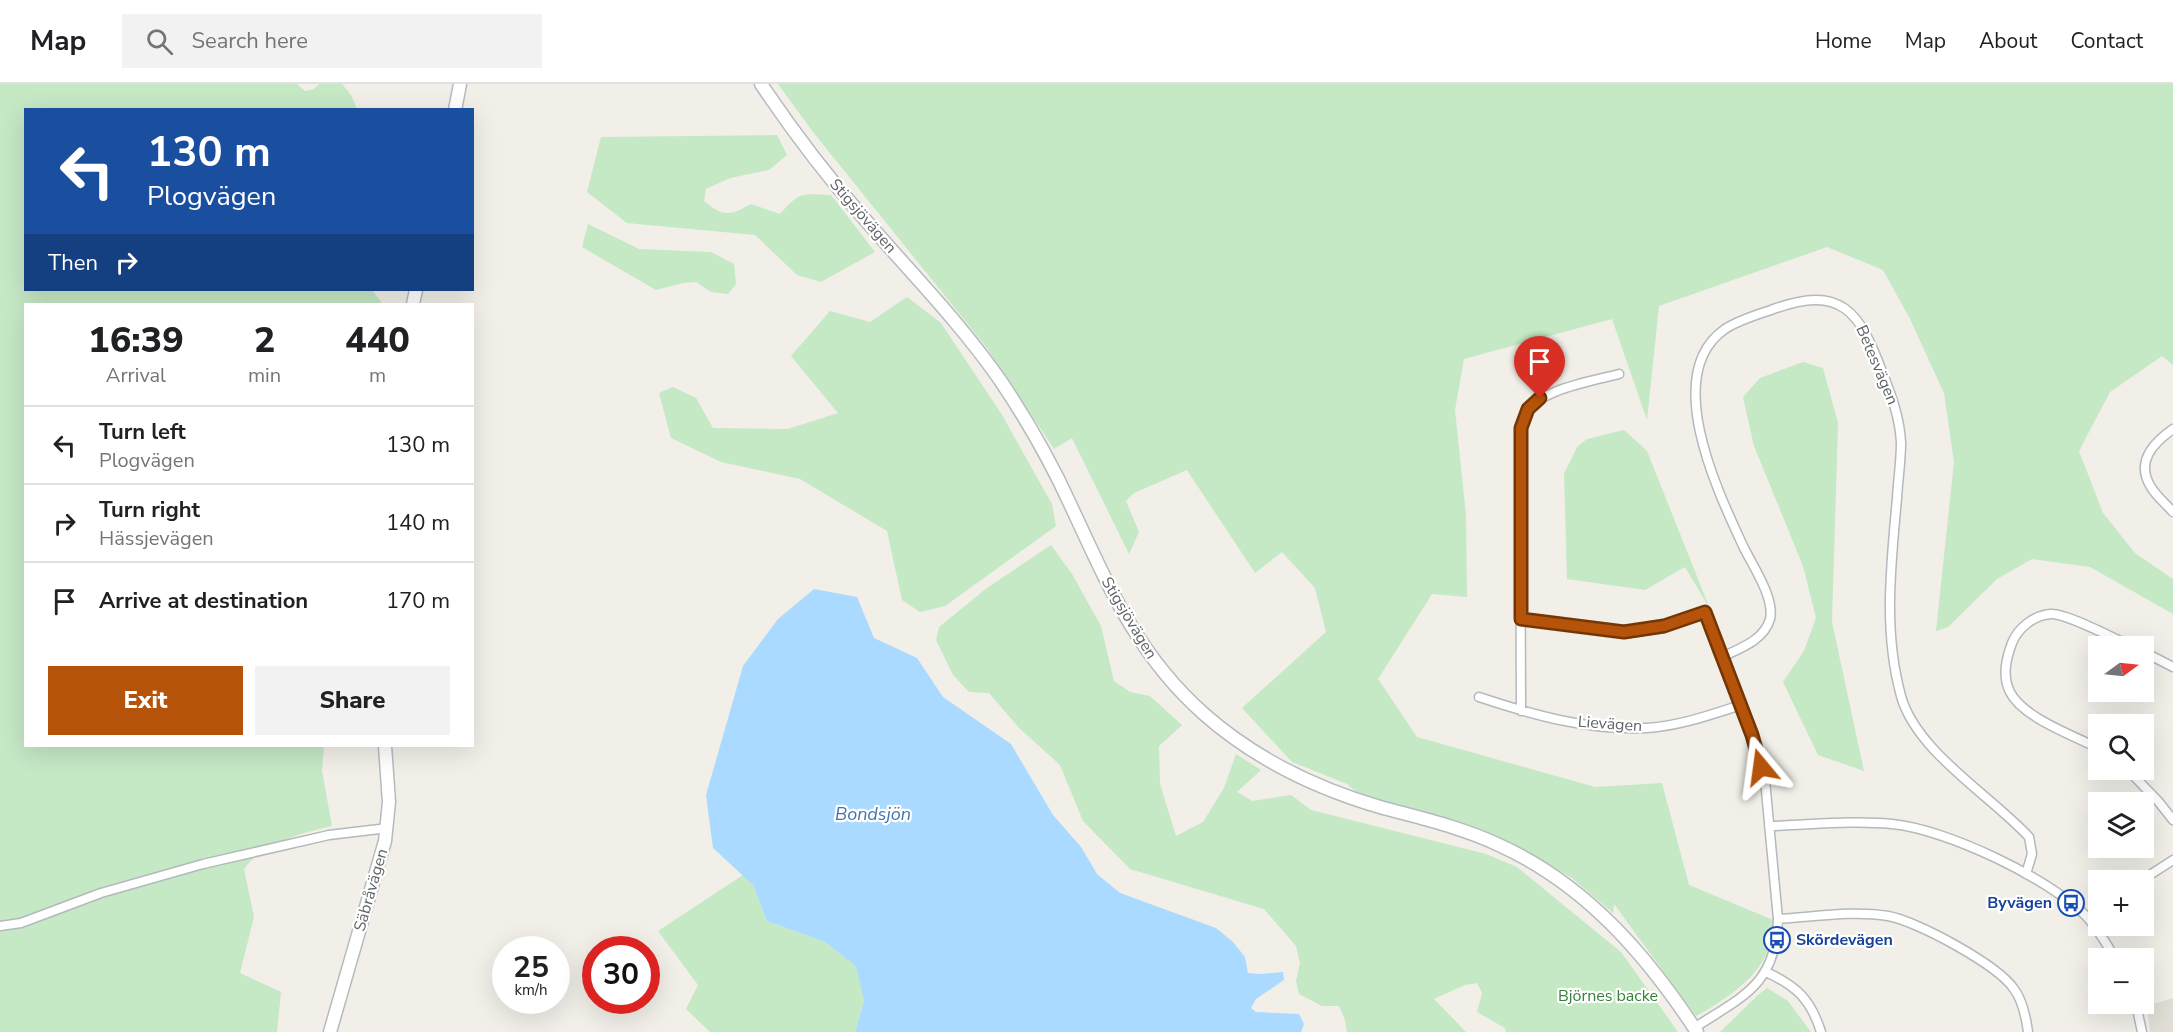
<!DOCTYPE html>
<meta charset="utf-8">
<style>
body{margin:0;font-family:"Nunito Sans",sans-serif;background:#f2f2f2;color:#202124;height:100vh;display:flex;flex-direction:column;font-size:22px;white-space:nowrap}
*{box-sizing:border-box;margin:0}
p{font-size:20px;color:#757577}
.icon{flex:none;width:33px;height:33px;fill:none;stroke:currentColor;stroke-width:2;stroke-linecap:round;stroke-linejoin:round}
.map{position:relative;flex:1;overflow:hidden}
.details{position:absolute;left:24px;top:219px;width:450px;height:444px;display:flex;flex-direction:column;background:#fff;border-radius:0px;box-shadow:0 6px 24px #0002}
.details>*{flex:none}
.guide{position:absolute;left:24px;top:24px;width:450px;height:183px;border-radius:0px;box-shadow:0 6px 24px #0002;background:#1a4fa0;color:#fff;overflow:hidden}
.needle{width:39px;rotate:75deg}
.controls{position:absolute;left:2088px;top:552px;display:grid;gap:12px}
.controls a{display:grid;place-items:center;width:66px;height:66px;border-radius:0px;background:#fff;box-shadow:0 6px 24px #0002;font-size:30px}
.speed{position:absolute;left:492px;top:852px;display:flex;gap:12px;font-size:30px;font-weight:700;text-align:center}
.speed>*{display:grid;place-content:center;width:78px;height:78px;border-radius:50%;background:#fff;box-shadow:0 6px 24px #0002;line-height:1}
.speed small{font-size:15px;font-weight:400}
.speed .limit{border:9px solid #d22;background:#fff;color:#111}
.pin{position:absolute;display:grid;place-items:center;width:51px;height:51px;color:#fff;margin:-62px -26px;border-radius:50% 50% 50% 0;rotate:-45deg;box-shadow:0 0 6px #0007}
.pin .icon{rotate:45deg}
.me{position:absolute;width:66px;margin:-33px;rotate:344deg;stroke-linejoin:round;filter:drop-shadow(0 0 4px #0008)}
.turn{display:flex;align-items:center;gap:21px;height:126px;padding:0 24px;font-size:27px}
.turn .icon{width:78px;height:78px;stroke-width:2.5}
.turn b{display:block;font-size:42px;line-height:51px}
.then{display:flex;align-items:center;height:57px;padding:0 24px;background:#0003;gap:12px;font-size:22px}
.eta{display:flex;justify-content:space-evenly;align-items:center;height:102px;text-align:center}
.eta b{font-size:36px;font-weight:800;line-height:42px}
.cta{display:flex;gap:12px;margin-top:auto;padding:12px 24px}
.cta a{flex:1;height:69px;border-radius:0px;background:#b45309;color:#fff;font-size:24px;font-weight:800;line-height:69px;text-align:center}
.cta a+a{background:#f2f2f2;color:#202124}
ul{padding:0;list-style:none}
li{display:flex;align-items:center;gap:18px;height:78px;padding:0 24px;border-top:2px solid #e0e0e0}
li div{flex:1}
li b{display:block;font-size:22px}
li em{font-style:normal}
header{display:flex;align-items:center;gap:36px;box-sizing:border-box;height:84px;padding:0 30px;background:#fff;border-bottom:2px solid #e0e0e0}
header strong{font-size:28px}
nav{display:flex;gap:33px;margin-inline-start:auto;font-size:21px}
.search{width:420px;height:54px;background:#f2f2f2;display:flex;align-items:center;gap:15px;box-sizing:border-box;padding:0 21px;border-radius:0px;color:#757577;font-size:22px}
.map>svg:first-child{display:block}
.education{fill:#e1ded6}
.green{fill:#c5e8c5}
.water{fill:#aadaff}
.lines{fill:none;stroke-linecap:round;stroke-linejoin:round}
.minor-casing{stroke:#b5b8bc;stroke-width:11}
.secondary-casing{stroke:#b6babf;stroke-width:15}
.minor{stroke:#fff;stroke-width:8}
.secondary{stroke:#fff;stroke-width:12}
.route-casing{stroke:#753606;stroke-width:15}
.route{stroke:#b45309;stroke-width:10}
.labels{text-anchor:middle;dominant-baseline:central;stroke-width:4.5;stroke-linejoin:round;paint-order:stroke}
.street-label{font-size:16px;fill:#5f6368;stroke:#fff}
.transit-label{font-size:16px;font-weight:bold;fill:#164399;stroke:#fff;text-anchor:end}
.park-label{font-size:16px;fill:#348238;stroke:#fff}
.water-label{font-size:18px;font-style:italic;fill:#4174aa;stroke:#fff}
</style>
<header>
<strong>Map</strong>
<div class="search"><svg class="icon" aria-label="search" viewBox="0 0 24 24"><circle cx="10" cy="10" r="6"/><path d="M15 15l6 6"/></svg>Search here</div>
<nav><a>Home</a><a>Map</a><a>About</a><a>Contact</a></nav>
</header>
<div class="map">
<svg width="2173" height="948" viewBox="0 0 2173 948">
<rect width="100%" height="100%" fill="#f1efe8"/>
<!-- education -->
<path class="education" d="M2173,914V948H2150L2147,922Z"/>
<!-- green -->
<path class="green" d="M0,0H297L305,7L314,5L319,0H342L351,11L357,25L26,26V206H372L383,220H26V662H324L322,687L332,742C300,750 265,757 244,785L254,833L240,889L281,908L277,948H0Z
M778,0H2173V281L2162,272L2110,308L2079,367L2103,429L2135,469L2173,495V530L2090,483L2032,475L1997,495L1948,543L1936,547L1954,378L1944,309L1910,235L1883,186L1827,163L1659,222L1647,336L1612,235L1464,275L1455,326L1466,431L1467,513L1432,510L1378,595L1417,653L1595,703L1662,699L1689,801L1773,836C1771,850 1770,865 1762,878C1748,901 1720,919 1696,932L1614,820L1613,829L1572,794L1522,766L1360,711L1347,700L1292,678L1242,624L1326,548L1315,504L1282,468L1255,489L1187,386L1134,409L1126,417L1139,448L1129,470L1072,354L1054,365L987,264L813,48Z
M777,51L787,71L769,86L730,94L706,105L704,117C723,133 730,132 751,120L780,130C801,107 801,110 831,111L875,168L821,198L797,191L755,151L627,139L587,108L601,53Z
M588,140L639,165L711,168L734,180L736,200L728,210L711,208L696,198L683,199L656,206L582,163Z
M907,213L941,239L1002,331L1052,420L1056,442L945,522L920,528L902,516L887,447L800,395L721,378L671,354L659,309L673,303L696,314L713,344L788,345L838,329L791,272L830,227L870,238Z
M1803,278L1823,284L1838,339L1832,538L1864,687L1818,671L1783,598L1804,567L1816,534L1803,482L1754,362L1743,313L1760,294Z
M1624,346L1647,367L1710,525L1685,483L1645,506L1567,495L1564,390L1577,363L1587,355Z
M1051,461L1072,490L1101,542L1114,597L1130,608L1150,612L1182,641L1159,662L1160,700L1176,752L1203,738L1224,704L1236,670L1261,686L1237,708L1252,717L1291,711L1311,726L1486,770L1517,783L1621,868L1678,948H1506L1505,944L1477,928L1482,909L1477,899L1465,901L1434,915L1466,948H1347L1345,936L1339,922H1322L1299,910L1296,897L1300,879L1296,862L1264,825L1130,785L1083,737L1060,681L1019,644L989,609L969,608L953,591L936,556L939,543L987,504Z
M743,791L753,801L767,837L825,858L857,882L864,917L855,948H710L686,925L698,901L658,847Z
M1767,904L1788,917L1811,948H1720L1758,911Z"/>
<!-- water -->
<path class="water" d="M814,505L857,513L874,554L917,574L943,613L1011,660L1053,731L1081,763L1097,790L1120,809L1216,844L1233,858L1245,873L1248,889L1260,890L1283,888L1284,896L1256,915L1251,924L1256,928L1299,930L1304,940L1301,948H855L864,917L856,882L825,858L767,837L753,801L713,764L706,711L743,582L778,535Z"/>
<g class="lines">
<defs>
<path id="minor" d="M2173,345C2153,359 2135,378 2151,403C2156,412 2166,420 2173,428
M1521,535L1624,548L1664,542L1705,528L1752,651L1765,696L1778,835C1776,901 1743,912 1694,944
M2144,568L2173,583
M1724,572C1741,564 1764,556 1770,535C1775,515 1753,482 1744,464C1719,410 1660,290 1725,245C1739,236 1756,231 1771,226C1842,199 1860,228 1883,290C1892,313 1900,335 1901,359C1901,377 1898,396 1897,414C1891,481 1883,547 1901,612C1916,667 1990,711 2029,753L2032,770L2026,790
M1479,613C1533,631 1589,647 1647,644C1679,642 1710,631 1741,621
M1521,627L1520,377C1520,363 1519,347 1523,334C1533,306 1593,297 1619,290
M2098,664C2074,652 2022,633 2010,608C2002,592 2006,575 2012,559C2018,544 2034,531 2051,530C2066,529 2115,555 2131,562
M2128,686L2158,717L2173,736
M1769,742C1810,741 1852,736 1892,740C1946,745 2049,794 2087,833C2098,845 2107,861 2115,874
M2142,796L2173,776
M2088,834L2098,827
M1778,835C1814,833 1852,826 1888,832C1917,837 1998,881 2014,905C2023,917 2026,933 2028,948
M0,842L21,839L101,809L203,780L329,751L388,744
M1766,888C1797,902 1811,916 1821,948
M2136,920L2142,948"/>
<path id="secondary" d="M761,0C792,46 825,90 862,132C908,186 959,237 1000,296C1027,336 1051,378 1071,422C1108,501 1137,571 1204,630C1255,675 1315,704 1380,723C1420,734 1461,743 1499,761C1585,800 1646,870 1697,948
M455,26L460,0
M413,220L416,206
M330,948L385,757L389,718L385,662"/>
</defs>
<!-- minor casing -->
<use href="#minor" class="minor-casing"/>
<!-- secondary casing -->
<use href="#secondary" class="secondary-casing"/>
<!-- minor -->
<use href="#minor" class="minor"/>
<!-- secondary -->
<use href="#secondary" class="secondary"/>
</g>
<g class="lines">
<defs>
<path id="route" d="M1540,314L1528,325L1521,344V535L1624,548L1664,542L1705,528L1752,651L1761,683"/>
</defs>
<!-- route casing -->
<use href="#route" class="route-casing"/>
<!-- route -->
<use href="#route" class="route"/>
</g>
<!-- icons -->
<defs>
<symbol id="bus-ring" viewBox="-11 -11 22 22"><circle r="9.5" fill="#fff" stroke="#1a4fb4" stroke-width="1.5"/><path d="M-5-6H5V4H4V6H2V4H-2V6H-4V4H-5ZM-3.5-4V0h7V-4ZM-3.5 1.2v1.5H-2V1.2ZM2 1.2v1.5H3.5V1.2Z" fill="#1a4fb4"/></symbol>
</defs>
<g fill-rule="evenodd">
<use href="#bus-ring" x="2056" y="804" width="30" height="30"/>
<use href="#bus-ring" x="1762" y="841" width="30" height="30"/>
</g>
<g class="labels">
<!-- street labels -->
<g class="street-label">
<text transform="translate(863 132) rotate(49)">Stigsjövägen</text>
<text transform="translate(1877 281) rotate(67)">Betesvägen</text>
<text transform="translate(1129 534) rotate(59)">Stigsjövägen</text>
<text transform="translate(1610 640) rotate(4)">Lievägen</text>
<text transform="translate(371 806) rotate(-74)">Säbråvägen</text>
</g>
<!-- transit labels -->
<g class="transit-label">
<text x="2052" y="819">Byvägen</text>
<text x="1796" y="856" text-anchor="start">Skördevägen</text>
</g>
<!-- park labels -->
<g class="park-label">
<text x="1608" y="912">Björnes backe</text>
</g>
<!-- water labels -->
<g class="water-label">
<text x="873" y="730">Bondsjön</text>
</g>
</g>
</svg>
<div class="controls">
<a><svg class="needle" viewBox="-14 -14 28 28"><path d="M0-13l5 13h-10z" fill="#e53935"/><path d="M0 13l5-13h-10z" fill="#757577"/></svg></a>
<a><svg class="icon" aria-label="search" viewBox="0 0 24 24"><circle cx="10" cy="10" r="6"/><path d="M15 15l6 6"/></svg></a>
<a><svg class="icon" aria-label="layers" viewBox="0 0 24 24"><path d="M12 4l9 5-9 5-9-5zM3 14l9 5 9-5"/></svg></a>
<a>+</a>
<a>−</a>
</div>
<div class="speed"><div>25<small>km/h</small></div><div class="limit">30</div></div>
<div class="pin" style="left:1540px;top:314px;background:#d93025"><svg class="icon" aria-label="arrive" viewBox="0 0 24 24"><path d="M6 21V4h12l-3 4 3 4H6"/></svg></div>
<svg class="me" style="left:1761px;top:683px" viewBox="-20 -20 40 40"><path d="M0-17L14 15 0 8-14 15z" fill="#b45309" stroke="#fff" stroke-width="4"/></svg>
<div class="guide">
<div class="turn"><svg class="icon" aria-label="left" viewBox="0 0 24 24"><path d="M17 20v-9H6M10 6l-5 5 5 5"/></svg><div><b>130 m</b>Plogvägen</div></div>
<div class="then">Then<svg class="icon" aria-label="right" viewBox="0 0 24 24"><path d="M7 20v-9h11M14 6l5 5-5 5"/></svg></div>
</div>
<section class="details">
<div class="eta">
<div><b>16:39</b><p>Arrival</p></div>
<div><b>2</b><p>min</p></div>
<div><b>440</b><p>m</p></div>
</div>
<ul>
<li><svg class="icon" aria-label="left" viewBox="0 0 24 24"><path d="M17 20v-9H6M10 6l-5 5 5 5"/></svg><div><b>Turn left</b><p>Plogvägen</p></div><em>130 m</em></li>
<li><svg class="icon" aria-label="right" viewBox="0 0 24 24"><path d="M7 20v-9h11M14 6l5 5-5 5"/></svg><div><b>Turn right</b><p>Hässjevägen</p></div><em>140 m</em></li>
<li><svg class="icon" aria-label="arrive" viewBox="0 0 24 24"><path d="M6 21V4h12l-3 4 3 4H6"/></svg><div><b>Arrive at destination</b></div><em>170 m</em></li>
</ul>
<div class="cta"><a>Exit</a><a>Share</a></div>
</section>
</div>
